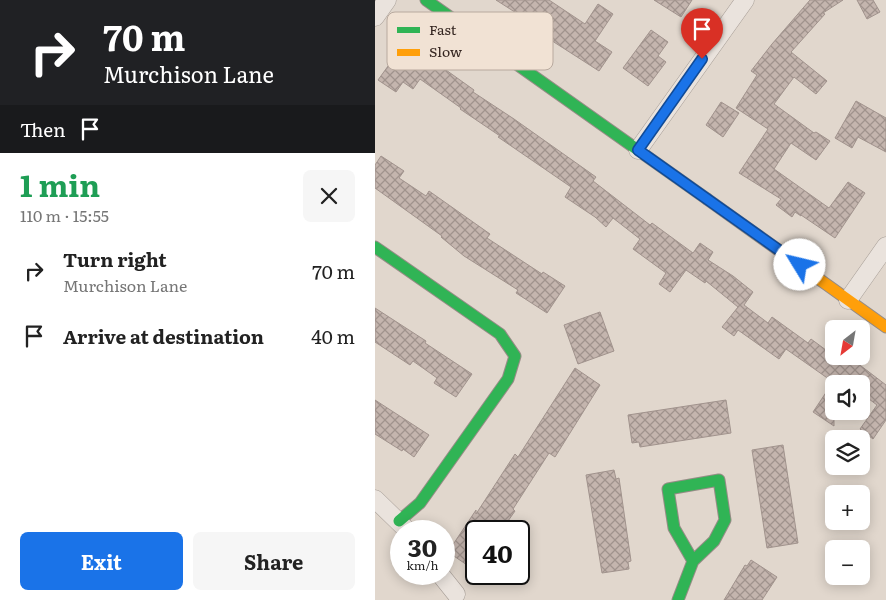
<!DOCTYPE html>
<meta charset="utf-8">
<style>
body{margin:0;font-family:Literata,serif;background:#f6f6f6;color:#222;height:100vh;display:flex;flex-direction:column;font-size:19px;white-space:nowrap}
*{box-sizing:border-box;margin:0}
p{font-size:16px;color:#767676}
.icon{flex:none;width:28px;height:28px;fill:none;stroke:currentColor;stroke-width:2;stroke-linecap:round;stroke-linejoin:round}
.map{position:relative;flex:1;overflow:hidden}
.panel{display:flex;flex-direction:column;background:#fff;width:375px}
.panel>*{flex:none}
.hud{background:#202124;color:#fff;overflow:hidden}
.needle{width:32px;rotate:211deg}
.fabs{position:absolute;left:450px;top:320px;display:grid;gap:10px}
.fabs a{display:grid;place-items:center;width:45px;height:45px;border-radius:8px;background:#fff;box-shadow:0 2px 12px #0003;font-size:25px}
.speed{position:absolute;left:15px;top:520px;display:flex;gap:10px;font-size:25px;font-weight:700;text-align:center}
.speed>*{display:grid;place-content:center;width:65px;height:65px;border-radius:50%;background:#fff;box-shadow:0 2px 12px #0003;line-height:1}
.speed small{font-size:12px;font-weight:400}
.speed .limit{border:2px solid #111;border-radius:8px;background:#fff;color:#111}
.pin{position:absolute;display:grid;place-items:center;width:42px;height:42px;color:#fff;margin:-51px -21px;border-radius:50% 50% 50% 0;rotate:-45deg;box-shadow:0 0 5px #0007}
.pin .icon{rotate:45deg}
.me{position:absolute;width:55px;margin:-28px;rotate:306deg;stroke-linejoin:round;filter:drop-shadow(0 0 4px #0008)}
.turn{display:flex;align-items:center;gap:18px;height:105px;padding:0 20px;font-size:22px}
.turn .icon{width:65px;height:65px;stroke-width:2.5}
.turn b{display:block;font-size:35px;line-height:42px}
.then{display:flex;align-items:center;height:48px;padding:0 20px;background:#0003;gap:10px;font-size:19px}
.round{display:grid;place-items:center;flex:none;width:52px;height:52px;border-radius:8px;background:#f6f6f6}
.head{display:flex;align-items:center;justify-content:space-between;height:85px;padding:0 20px}
h1{font-size:30px;font-weight:700;line-height:38px;color:#1e9e55}
.cta{display:flex;gap:10px;margin-top:auto;padding:10px 20px}
.cta a{flex:1;height:58px;border-radius:8px;background:#1a73e8;color:#fff;font-size:20px;font-weight:700;line-height:58px;text-align:center}
.cta a+a{background:#f6f6f6;color:#222}
ul{padding:0;list-style:none}
li{display:flex;align-items:center;gap:15px;height:65px;padding:0 20px}
li div{flex:1}
li b{display:block;font-size:19px}
li em{font-style:normal}
main{display:flex;flex:1;min-height:0}
.map>svg:first-child{display:block}
.building{fill:url(#building-cross-hatch);stroke:#a1938d}
.lines{fill:none;stroke-linecap:round;stroke-linejoin:round}
.street-casing{stroke:#a69d96;stroke-width:19}
.fast-casing{stroke:#968c86;stroke-width:13}
.slow-casing{stroke:#968c86;stroke-width:13}
.street{stroke:#eae3dd;stroke-width:18}
.fast{stroke:#30b455;stroke-width:11}
.slow{stroke:#ff9f0a;stroke-width:11}
.route-casing{stroke:#114b97;stroke-width:12}
.route{stroke:#1a73e8;stroke-width:9}
.key{fill:#f1e2d4;stroke:#b8a99e;stroke-width:1}
.key-label{font-size:14px;fill:#33241f}
</style>
<main>
<section class="panel">
<div class="hud">
<div class="turn"><svg class="icon" aria-label="right" viewBox="0 0 24 24"><path d="M7 20v-9h11M14 6l5 5-5 5"/></svg><div><b>70 m</b>Murchison Lane</div></div>
<div class="then">Then<svg class="icon" aria-label="arrive" viewBox="0 0 24 24"><path d="M6 21V4h12l-3 4 3 4H6"/></svg></div>
</div>
<div class="head"><div><h1>1 min</h1><p>110 m · 15:55</p></div><a class="round"><svg class="icon" aria-label="close" viewBox="0 0 24 24"><path d="M6 6l12 12M18 6L6 18"/></svg></a></div>
<ul>
<li><svg class="icon" aria-label="right" viewBox="0 0 24 24"><path d="M7 20v-9h11M14 6l5 5-5 5"/></svg><div><b>Turn right</b><p>Murchison Lane</p></div><em>70 m</em></li>
<li><svg class="icon" aria-label="arrive" viewBox="0 0 24 24"><path d="M6 21V4h12l-3 4 3 4H6"/></svg><div><b>Arrive at destination</b></div><em>40 m</em></li>
</ul>
<div class="cta"><a>Exit</a><a>Share</a></div>
</section>
<div class="map">
<svg width="511" height="600" viewBox="0 0 511 600">
<defs>
<pattern id="building-cross-hatch" width="8" height="8" patternUnits="userSpaceOnUse" patternTransform="scale(1.25)"><rect width="8" height="8" fill="#c4b5ae"/><path d="M0 0l8 8M0 8l8-8" fill="none" stroke="#a0938d"/></pattern>
</defs>
<rect width="100%" height="100%" fill="#e1d7cd"/>
<!-- building -->
<path class="building" d="M121,0H174L210,24L223,4L238,14L220,41L237,52L224,71L171,37L168,41L155,32L160,25Z
M279,0H317L306,17Z
M435,0H468L448,13L450,14L416,52L452,81L441,94L419,77L399,104L439,133L441,132L455,141L441,160L416,143L399,169L454,208L473,182L490,193L460,238L426,215V216L420,212L417,217L401,205L406,199L364,173L393,129L361,108L382,75L376,71L397,44Z
M482,0H498L505,12L492,19Z
M276,30L293,42L283,56L291,62L273,86L248,68Z
M50,51L66,63L64,65L99,90L98,92L139,119L221,177L218,181L275,225L277,223L318,253L325,243L338,252L333,260L358,276L378,292L369,305L393,323L397,317L433,343L436,339L459,356H473L511,385V420L498,439L485,429L502,405L486,393V384H461L459,382V426L438,412L458,382L411,349L404,359L363,330L359,336L347,327L363,307L331,281L330,283L311,270L295,292L284,284L291,273L258,249L265,239L238,218L231,227L220,217L190,197L196,187L123,137L125,136L85,109L86,108L45,79L38,89L28,82L21,92L3,80L21,55L39,67Z
M481,101L511,118V152L483,137L477,148L460,138Z
M346,102L364,113L348,137L331,125Z
M6,156L29,171L24,178L51,196L54,191L115,234L112,238L167,274L168,272L190,286L172,313L141,293L143,290L89,256L66,237L67,236L0,188V165Z
M0,308L51,341L50,343L97,374L81,397L59,383L62,378L38,361L35,365L0,342Z
M225,312L239,351L203,364L189,325Z
M200,368L225,385L180,457L174,453L138,509L140,511L126,531H101V557L95,567L73,552L101,510V514L140,454L143,457Z
M0,400L54,435L39,457L28,449L27,451L0,434Z
M351,400L356,433L265,447L264,442L257,443L253,415Z
M408,445L423,543L392,548L377,450Z
M239,470L241,479L244,478L256,561L253,562L254,569L227,573L211,475Z
M376,560L402,577L387,600H349L370,565L372,566Z"/>
<g class="lines">
<defs>
<path id="street" d="M0,17L12,0
M263,150L370,0
M473,300L511,246
M0,499L33,531
M65,574L81,594"/>
<path id="fast" d="M51,0L332,199
M0,247L125,334L140,356L133,379L45,503L24,521
M303,600L318,561L339,541L350,520L344,480L293,489L299,528L318,561"/>
<path id="slow" d="M332,199L511,327"/>
</defs>
<!-- street casing -->
<use href="#street" class="street-casing"/>
<!-- fast casing -->
<use href="#fast" class="fast-casing"/>
<!-- slow casing -->
<use href="#slow" class="slow-casing"/>
<!-- street -->
<use href="#street" class="street"/>
<!-- fast -->
<use href="#fast" class="fast"/>
<!-- slow -->
<use href="#slow" class="slow"/>
</g>
<g class="lines">
<defs>
<path id="route" d="M327,59L263,150L425,265"/>
</defs>
<!-- route casing -->
<use href="#route" class="route-casing"/>
<!-- route -->
<use href="#route" class="route"/>
</g>
<!-- legend -->
<rect x="12" y="12" width="166" height="58" rx="8" class="key"/>
<rect x="22" y="27" width="23" height="6" fill="#30b455"/>
<rect x="22" y="49" width="23" height="7" fill="#ff9f0a"/>
<g class="key-label">
<text x="54" y="35">Fast</text>
<text x="54" y="57">Slow</text>
</g>
</svg>
<div class="fabs">
<a><svg class="needle" viewBox="-14 -14 28 28"><path d="M0-13l5 13h-10z" fill="#e53935"/><path d="M0 13l5-13h-10z" fill="#767676"/></svg></a>
<a><svg class="icon" aria-label="sound" viewBox="0 0 24 24"><path d="M4 9h4l5-4v14l-5-4H4zM17 9q2 3 0 6"/></svg></a>
<a><svg class="icon" aria-label="layers" viewBox="0 0 24 24"><path d="M12 4l9 5-9 5-9-5zM3 14l9 5 9-5"/></svg></a>
<a>+</a>
<a>−</a>
</div>
<div class="speed"><div>30<small>km/h</small></div><div class="limit">40</div></div>
<div class="pin" style="left:327px;top:59px;background:#d93025"><svg class="icon" aria-label="arrive" viewBox="0 0 24 24"><path d="M6 21V4h12l-3 4 3 4H6"/></svg></div>
<svg class="me" style="left:425px;top:265px" viewBox="-20 -20 40 40"><circle r="19" fill="#fff"/><path d="M0-13L10 11 0 6-10 11z" fill="#1a73e8"/></svg>
</div>
</main>
